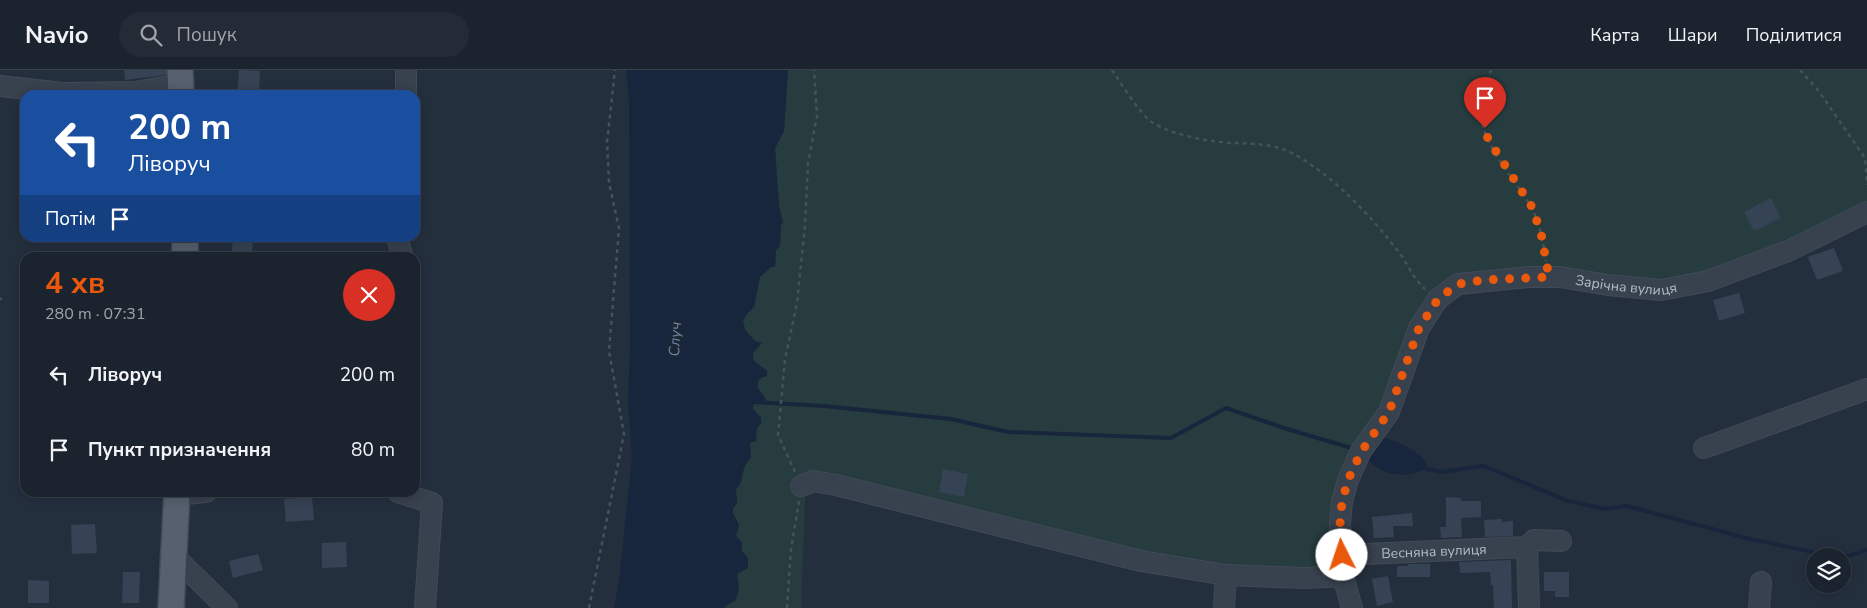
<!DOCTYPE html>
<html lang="uk">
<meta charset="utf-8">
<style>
body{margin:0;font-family:"Nunito Sans",sans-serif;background:#242b36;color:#f1f3f6;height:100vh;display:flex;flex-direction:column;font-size:19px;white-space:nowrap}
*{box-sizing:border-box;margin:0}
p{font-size:16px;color:#a0a4aa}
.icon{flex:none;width:28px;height:28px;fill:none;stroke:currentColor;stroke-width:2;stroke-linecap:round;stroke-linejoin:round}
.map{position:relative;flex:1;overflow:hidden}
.panel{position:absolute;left:20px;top:182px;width:400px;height:245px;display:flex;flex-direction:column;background:#1b232e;border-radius:15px;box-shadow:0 2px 12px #0003,0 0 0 1px #39404a}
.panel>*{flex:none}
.hud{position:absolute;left:20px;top:20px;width:400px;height:152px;border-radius:15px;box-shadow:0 2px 12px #0003,0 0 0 1px #39404a;background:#1a4fa0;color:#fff;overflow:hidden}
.controls{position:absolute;left:1806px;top:478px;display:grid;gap:10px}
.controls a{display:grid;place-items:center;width:45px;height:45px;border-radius:50%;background:#1b232e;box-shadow:0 2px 12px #0003,0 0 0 1px #39404a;font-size:25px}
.pin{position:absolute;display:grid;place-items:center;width:42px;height:42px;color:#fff;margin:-51px -21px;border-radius:50% 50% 50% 0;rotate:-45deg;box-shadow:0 0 5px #0007}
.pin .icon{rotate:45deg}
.me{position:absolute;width:55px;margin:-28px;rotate:356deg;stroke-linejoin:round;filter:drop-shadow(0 0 4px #0008)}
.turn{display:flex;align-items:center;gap:18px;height:105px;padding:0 25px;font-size:22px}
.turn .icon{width:65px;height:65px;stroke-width:2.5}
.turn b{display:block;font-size:35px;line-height:42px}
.then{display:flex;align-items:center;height:48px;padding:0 25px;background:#0003;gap:10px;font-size:19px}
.round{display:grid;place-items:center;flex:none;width:52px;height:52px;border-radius:26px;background:#242b36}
.summary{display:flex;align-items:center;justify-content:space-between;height:85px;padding:0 25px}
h1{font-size:30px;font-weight:700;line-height:38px;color:#ea580c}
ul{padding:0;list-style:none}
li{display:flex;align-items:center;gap:15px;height:75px;padding:0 25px}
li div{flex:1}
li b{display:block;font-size:19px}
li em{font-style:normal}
header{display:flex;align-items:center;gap:30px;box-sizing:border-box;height:70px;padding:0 25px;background:#1b232e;border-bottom:1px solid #39404a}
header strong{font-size:24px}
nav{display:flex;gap:28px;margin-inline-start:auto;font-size:18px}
.search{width:350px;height:45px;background:#242b36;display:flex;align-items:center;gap:12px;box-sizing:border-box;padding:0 18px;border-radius:28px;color:#a0a4aa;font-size:19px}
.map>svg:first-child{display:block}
.green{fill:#263c3f}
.water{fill:#17263c}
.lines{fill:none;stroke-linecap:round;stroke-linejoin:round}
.stream{stroke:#17263c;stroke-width:4}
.building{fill:#364354}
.minor-casing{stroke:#414a57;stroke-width:22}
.major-casing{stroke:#414a57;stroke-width:28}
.path{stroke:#3f5557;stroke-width:2.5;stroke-dasharray:4 4;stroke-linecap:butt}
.minor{stroke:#38414e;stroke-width:20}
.major{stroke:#56606e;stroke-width:25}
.route{stroke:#ea580c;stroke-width:9;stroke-dasharray:0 16.2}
.labels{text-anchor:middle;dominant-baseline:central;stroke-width:5;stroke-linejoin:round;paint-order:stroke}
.street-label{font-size:14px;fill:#b4bcc9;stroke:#1d2633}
.water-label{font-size:15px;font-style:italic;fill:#6d86a8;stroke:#1d2633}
</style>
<header>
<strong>Navio</strong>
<div class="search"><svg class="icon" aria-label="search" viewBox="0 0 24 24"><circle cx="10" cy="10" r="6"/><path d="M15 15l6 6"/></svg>Пошук</div>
<nav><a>Карта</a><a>Шари</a><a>Поділитися</a></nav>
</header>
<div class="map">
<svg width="1867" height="538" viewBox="0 0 1867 538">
<rect width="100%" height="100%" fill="#242f3e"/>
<!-- green -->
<path class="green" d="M788,0H1867V142L1708,211L1528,207L1438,229L1348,410L1343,506L1226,505L806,405L801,538H725L739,519L737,504L742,481L736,466L739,455L733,444V438L737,434L736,419L740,415L750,373L761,348L753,339L758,311L763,307L753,290L755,271L745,260L743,251L746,245L754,237L760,207L771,197H775L776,180L780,176L781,154L783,152L779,137L775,78L784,61Z"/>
<!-- water -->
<path class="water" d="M626,0H788L784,61L775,78L779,137L783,152L781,155L780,176L776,180L775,197H771L760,207L754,237L746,245L743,251L745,260L755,271L762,273L753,283V290L767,301V307H763L758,311V318L766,329L762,333H753V339L761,348V354L757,358L756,371L750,373L751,388C739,399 746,409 736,419L737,434L733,438V444L739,455L736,466L742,472V481L748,488V498L737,504L739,519L736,530L725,536V538H614L619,511L632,387L628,331L630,276L629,30Z
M1376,367C1389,367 1425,381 1427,396C1418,406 1402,406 1389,403C1381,402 1372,393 1365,389Z"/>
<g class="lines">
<!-- stream -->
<path class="stream" d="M753,332L824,336L951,349L1008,362L1171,368L1226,338L1287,359L1355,379
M1422,398L1441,402L1484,396L1568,431L1605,439L1627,436L1750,469L1832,486
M1842,488L1867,480"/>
</g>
<!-- building -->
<path class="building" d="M124,0H166V5L125,10Z
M239,0L260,1L259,25H237Z
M1771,128L1781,148L1754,161L1744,142Z
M233,168L253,169L252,188H231Z
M1834,178L1843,201L1817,210L1808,187Z
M1739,223L1745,243L1719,251L1713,230Z
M943,399L968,404L964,427L939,422Z
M312,427L314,450L286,452L284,429Z
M1446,427L1461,428V431H1481V447L1461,448L1462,467L1441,468L1440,457H1446Z
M1412,443L1413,456H1393L1394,467L1374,468L1372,447Z
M1502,449V452L1513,451V466L1485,467L1484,450Z
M95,454L97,483L72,484L71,455Z
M346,472L347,497L322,498V473Z
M258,484L263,500L233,508L229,491Z
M1511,490L1512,538H1494L1493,515H1491L1490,502L1460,503L1459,492Z
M1408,494H1430V507H1397V496H1408Z
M123,502H140L139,533H122Z
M1544,502H1569V527H1555V521H1544Z
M1388,506L1393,532L1377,536L1372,509Z
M28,510L49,511V533H28Z"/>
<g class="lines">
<defs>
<g id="minor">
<path d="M0,16L63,23L135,22L181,14"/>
<path d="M406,25V0"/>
<path d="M397,168L403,188"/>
<path d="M1704,378L1867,319"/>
<path d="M801,416L813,411L836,415L1141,491L1226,505L1305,508L1343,506"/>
<path d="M398,422L432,433L425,538"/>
<path d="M177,425L206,422"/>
<path d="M173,485L227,538"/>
<path id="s1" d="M1342,485L1527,477"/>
<path d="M1224,538L1226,505"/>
<path id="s2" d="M1352,538L1343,506L1340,454L1342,432L1348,410L1361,381L1389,342L1419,258L1438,229L1458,214L1528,207H1560L1608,215L1661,220L1708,211L1788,181L1867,142"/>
<path d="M1529,538L1527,477L1534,470L1561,471"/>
<path d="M1759,538L1761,512"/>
</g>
<path id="major" d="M180,0L181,25
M185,168V188
M171,538L177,422"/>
</defs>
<!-- minor casing -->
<use href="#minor" class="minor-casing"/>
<!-- major casing -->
<use href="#major" class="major-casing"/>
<!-- path -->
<path class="path" d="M1112,0C1123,16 1134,35 1148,49C1164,64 1214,73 1235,73C1255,74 1276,74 1294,84C1336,108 1372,147 1401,185C1409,197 1414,209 1425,219
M1491,0C1488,8 1483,17 1481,25C1473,67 1511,103 1530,135C1540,152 1543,172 1546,191
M1800,0L1818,20L1865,88L1867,115
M0,229H2
M795,402L778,365L785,289L797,233L805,155L808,93L817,46L814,0
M589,538L624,364L609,281L619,158L609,113L607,72L615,0
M787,538L791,479L799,431"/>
<!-- minor -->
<use href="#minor" class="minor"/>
<!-- major -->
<use href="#major" class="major"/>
</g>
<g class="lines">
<!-- route -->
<path class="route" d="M1342,485L1340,454L1342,432L1348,410L1361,382L1389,342L1419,258L1438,229L1458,214L1484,210L1549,207L1541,163L1532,137L1488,69L1485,58"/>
</g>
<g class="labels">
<!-- street labels -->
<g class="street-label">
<text stroke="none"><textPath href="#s2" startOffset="528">Зарічна вулиця</textPath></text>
<text stroke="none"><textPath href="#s1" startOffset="92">Весняна вулиця</textPath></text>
</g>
<!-- water labels -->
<g class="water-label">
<text transform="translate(675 269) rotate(-87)">Случ</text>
</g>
</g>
</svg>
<div class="controls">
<a><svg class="icon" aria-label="layers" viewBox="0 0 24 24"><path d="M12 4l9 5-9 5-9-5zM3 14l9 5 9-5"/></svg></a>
</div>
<div class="pin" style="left:1485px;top:58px;background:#d93025"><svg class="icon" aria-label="arrive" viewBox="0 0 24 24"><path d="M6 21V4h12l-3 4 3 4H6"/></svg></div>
<svg class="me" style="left:1342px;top:485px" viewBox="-20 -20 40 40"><circle r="19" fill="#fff"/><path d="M0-13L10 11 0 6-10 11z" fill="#ea580c"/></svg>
<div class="hud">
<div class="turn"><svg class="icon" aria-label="left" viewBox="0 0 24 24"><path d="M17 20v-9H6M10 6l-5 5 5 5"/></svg><div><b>200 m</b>Ліворуч</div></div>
<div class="then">Потім<svg class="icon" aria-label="arrive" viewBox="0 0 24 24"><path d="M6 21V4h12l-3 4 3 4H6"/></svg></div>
</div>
<section class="panel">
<div class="summary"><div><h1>4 хв</h1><p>280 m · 07:31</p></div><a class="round" style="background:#d93025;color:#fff"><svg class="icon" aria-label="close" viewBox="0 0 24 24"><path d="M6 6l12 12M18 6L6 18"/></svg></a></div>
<ul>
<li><svg class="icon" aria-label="left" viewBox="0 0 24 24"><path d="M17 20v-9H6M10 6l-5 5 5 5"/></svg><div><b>Ліворуч</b></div><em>200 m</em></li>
<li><svg class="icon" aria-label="arrive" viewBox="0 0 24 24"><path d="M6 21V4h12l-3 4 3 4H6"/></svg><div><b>Пункт призначення</b></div><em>80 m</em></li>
</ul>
</section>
</div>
